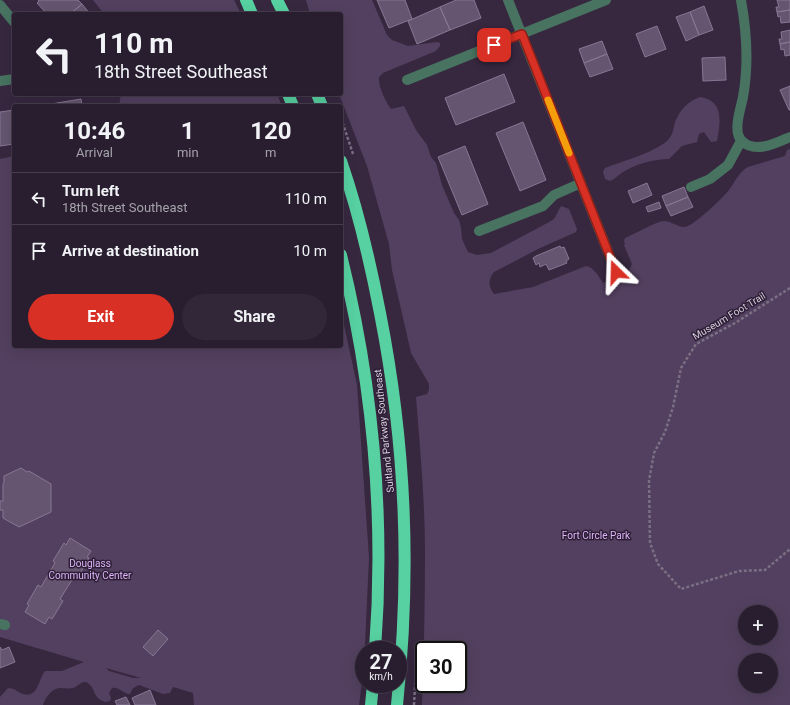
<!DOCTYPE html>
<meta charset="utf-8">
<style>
body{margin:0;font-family:Roboto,sans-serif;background:#312738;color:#f1f3f6;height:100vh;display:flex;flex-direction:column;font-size:15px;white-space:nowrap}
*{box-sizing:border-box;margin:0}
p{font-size:13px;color:#a5a2ab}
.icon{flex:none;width:22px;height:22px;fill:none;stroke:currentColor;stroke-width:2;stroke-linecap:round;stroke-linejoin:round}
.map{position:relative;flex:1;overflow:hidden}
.details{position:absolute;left:12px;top:104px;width:331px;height:244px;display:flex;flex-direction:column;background:#291e30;border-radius:4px;box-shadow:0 4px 16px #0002,0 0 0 1px #453c4c}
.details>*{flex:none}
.guide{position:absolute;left:12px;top:12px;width:331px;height:84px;border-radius:4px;box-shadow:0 4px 16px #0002,0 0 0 1px #453c4c;background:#291e30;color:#f1f3f6;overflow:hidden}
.buttons{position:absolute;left:738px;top:605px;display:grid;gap:8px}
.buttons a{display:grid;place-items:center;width:40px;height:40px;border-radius:50%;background:#291e30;box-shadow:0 4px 16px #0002,0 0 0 1px #453c4c;font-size:20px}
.speed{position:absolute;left:355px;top:641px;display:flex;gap:8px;font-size:20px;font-weight:700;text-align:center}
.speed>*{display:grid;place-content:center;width:52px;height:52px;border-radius:50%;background:#291e30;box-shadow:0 4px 16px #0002,0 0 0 1px #453c4c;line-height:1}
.speed small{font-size:10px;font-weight:400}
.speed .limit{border:2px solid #111;border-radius:6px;background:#fff;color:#111}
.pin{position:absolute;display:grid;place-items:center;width:34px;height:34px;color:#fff;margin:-17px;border-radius:8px;box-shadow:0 2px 6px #0006}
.me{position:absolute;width:44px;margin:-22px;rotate:338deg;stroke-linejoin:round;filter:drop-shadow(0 0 3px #0008)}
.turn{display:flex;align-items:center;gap:14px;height:84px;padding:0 16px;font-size:18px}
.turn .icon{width:52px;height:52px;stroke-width:2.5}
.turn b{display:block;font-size:28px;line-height:34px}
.eta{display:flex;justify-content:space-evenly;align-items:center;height:68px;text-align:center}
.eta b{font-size:24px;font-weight:700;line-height:28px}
.cta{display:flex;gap:8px;margin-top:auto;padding:8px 16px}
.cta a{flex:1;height:46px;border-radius:24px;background:#d93025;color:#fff;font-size:16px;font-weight:700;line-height:46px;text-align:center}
.cta a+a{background:#312738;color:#f1f3f6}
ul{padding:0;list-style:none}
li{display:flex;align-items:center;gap:12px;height:52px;padding:0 16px;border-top:1px solid #453c4c}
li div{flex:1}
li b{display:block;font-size:15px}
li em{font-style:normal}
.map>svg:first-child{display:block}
.green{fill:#534060;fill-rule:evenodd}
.building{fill:#655570;stroke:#887794}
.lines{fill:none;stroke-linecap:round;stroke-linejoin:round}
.path{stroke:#7b6f83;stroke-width:2.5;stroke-dasharray:3 2;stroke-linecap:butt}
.minor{stroke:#477360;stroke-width:10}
.highway{stroke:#57d1a1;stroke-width:12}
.route-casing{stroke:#8d1f18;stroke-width:10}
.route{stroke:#d93025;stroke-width:7}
.slow{stroke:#f59e0b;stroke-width:7}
.labels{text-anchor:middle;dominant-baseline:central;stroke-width:3;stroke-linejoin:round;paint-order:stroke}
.street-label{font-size:10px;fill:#d7cedd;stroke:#2d1e36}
.park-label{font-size:10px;fill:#dcb5f7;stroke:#2d1e36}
</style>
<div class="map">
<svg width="790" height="705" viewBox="0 0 790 705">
<rect width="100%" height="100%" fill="#372840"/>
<!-- green -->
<path class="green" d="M93,0H234L241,14H104Z
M306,0H372L387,35L392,40L408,46L437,42L440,43V46L436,51L383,73L379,77C378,86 385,101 391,109L404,106L416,130L427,145L431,157L436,163L442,185L454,213L459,220L461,228L462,239L468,252L477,255L491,253L551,221L554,219L561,206L569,209L577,229L576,232L538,249L494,272C488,279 488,286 494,294L533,287L586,266C595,268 598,276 603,283C614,281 628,275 632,264L624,245L625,244L624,241L625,238C635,234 655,222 664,221C673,221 680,230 688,226C697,222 722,199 729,190C735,182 739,172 748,167L785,156L787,150L790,149V705H422C424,654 425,603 425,552C425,500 420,448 416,397L427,394L429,390V384L411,353L409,344L392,270L389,244L367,166L339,94H341V14H310ZM745,612H771V638H745ZM424,650H458V684H424ZM745,660H771V686H745Z
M121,94H277L282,106H119Z
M700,97C725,101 720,123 717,141L711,142L704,132L699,134L697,142L682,146L669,159C654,159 636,164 623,172C618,175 615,179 610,181L605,179L603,172L605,168C623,161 653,153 667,141C673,135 673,130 675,122C680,110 688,101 700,97Z
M14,156V346H341V311L357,385L369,558L364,666L359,705H194L193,693L173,687L170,693L163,694L139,685L133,688L130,694C123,694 119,686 112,688L109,693L111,698L110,701L105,702C92,697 96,690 89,684C83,678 78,687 73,688C69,689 64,688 60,688C52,688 45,698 43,705H0V697L8,688C15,688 17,692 23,694C38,699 39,678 45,671H62L84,662L0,637V159ZM106,668L141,678H133L109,671Z"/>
<!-- building -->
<path class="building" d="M38,0H78L82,4L70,14H47L37,3L39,1Z
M377,0H405L412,19L389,28Z
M456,0H474L481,18L450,30L440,7Z
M777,0H790V10L777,12L776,7H779Z
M82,4L90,14H70Z
M704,6L713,30L699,35L690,12Z
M440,7L450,30L417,44L408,21Z
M790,10V22L781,23L780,16L778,17L777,12Z
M690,12L699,35L686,41L676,17Z
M657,26L666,49L645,57L636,34Z
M790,30V42L780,44L779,39H782L781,32Z
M602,41L607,54L584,63L579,49Z
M790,42V55L785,56L784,49L781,50L780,44Z
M607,54L613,69L590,77L584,63Z
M725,57L726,80L703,81L702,58Z
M504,74L515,102L456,125L445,98Z
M790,86V110H789L780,90Z
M81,99L82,106H51V104Z
M14,110V144L0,146V112Z
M523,122L546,180L520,191L496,133Z
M465,146L488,204L462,215L438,157Z
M647,183L652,195L633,203L628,191Z
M684,187L688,197L666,206L662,196Z
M688,197L693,207L671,216L666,206Z
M659,202L661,208L648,212L646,207Z
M560,246L561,248L564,247L569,259L566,261L567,263L549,270L546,264L540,267L539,263L536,265L533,258L536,256Z
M21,468L27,472L29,471L51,484V512L19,527L3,518V510H0V501H3V484L4,483V476Z
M70,538L91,551L87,557L89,558L78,577L75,575L60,599L63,601L52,619L49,617L45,624L25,612L29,605L27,604L38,585L41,587L55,563L53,561L64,543L66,545Z
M158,630L168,639L153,656L143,647Z
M0,647L2,650L9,647L15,662L0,668Z
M150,690L156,705H135L132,698Z
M126,697L130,705H117L115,701Z"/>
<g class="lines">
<!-- path -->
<path class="path" d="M341,118L353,154
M790,288L735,323L696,344L681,368L673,407L665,432L654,453L649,481L650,543L658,564L681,589L739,571L765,570L790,549
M414,705L417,648"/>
<!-- minor -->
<path class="minor" d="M508,0L616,272
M741,0C747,33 749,64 743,97C741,108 732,132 742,141C755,154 776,143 790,137
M0,5L14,22
M407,80L606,0
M0,81L14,79
M691,187L710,179L728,165L741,141
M479,231L543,206L554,195L581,183
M0,624L5,625"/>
<!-- highway -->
<path class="highway" d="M246,0L252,14
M277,0L284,14
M288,94L293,106
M317,94L322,106
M341,161C358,210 370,261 380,313C406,445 411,571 397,705
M341,255C373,384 385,517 375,650
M371,705L373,684"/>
</g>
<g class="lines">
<defs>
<path id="route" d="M494,45L522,34L616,272"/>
</defs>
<!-- route casing -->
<use href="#route" class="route-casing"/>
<!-- route -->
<use href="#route" class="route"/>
<!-- slow -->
<path class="slow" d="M548,100L569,153"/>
</g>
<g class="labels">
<!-- street labels -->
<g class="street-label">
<text transform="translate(729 316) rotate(-31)">Museum Foot Trail</text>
<text transform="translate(384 431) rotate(-96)">Suitland Parkway Southeast</text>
</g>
<!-- park labels -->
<g class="park-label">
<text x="596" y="535">Fort Circle Park</text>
<text x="90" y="563">Douglass<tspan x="90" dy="12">Community Center</tspan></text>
</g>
</g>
</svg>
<div class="buttons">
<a>+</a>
<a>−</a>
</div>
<div class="speed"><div>27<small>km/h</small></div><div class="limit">30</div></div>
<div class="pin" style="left:494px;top:45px;background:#d93025"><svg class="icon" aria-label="arrive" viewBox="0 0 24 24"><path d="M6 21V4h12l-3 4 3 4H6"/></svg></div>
<svg class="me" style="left:616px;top:272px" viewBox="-20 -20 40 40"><path d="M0-17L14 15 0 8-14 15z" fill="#d93025" stroke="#fff" stroke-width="4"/></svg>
<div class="guide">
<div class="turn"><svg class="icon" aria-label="left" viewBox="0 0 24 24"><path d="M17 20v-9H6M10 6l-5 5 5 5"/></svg><div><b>110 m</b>18th Street Southeast</div></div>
</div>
<section class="details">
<div class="eta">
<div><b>10:46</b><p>Arrival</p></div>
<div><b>1</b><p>min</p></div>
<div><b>120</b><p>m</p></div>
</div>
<ul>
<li><svg class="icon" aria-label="left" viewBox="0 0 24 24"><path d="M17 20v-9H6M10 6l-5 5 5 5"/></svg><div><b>Turn left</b><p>18th Street Southeast</p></div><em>110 m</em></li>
<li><svg class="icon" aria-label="arrive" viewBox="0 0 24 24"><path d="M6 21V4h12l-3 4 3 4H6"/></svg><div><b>Arrive at destination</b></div><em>10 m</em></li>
</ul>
<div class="cta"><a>Exit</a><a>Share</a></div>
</section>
</div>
